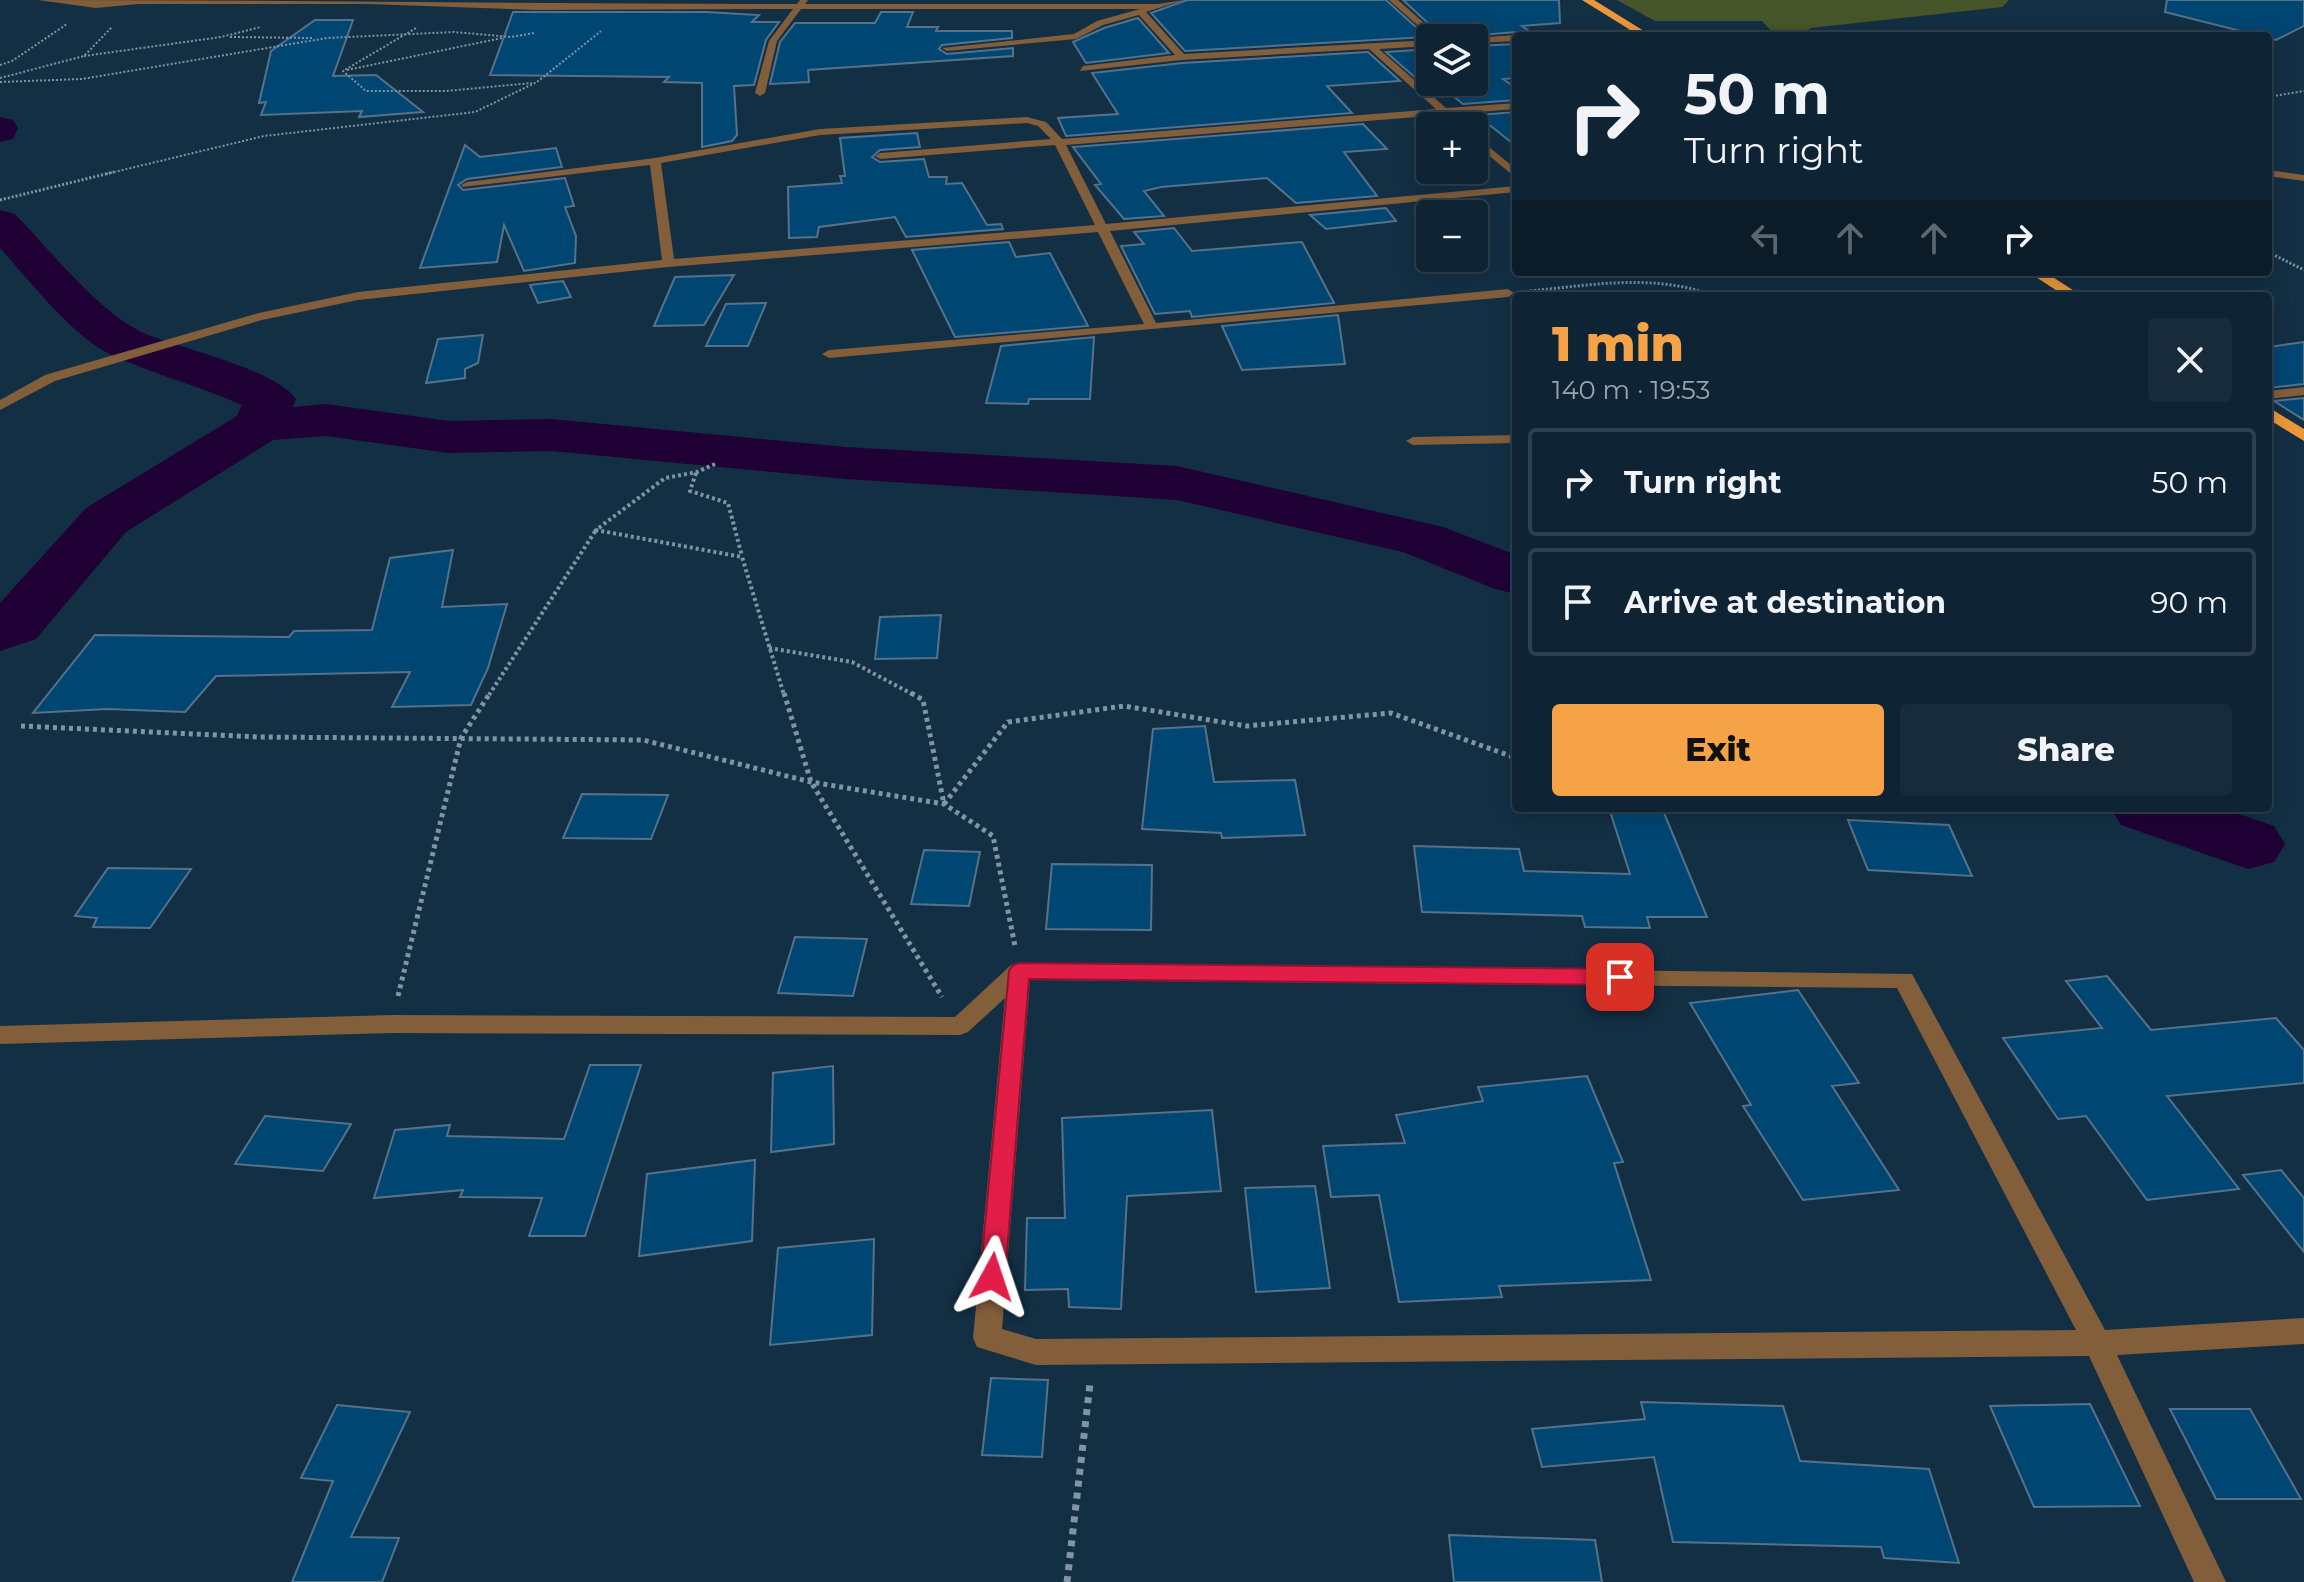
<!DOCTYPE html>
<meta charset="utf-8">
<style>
body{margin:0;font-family:Montserrat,sans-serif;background:#172b3b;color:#f1f3f6;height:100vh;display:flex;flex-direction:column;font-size:30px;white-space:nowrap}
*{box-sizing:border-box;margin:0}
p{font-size:26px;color:#9ba4ac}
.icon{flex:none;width:44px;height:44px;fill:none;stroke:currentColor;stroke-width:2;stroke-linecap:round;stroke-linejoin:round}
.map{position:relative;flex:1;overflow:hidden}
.drawer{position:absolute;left:1512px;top:292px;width:760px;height:520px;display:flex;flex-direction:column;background:#0e2333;border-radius:8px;box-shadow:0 4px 20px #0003,0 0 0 2px #2e404e}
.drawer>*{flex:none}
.top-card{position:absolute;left:1512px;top:32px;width:760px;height:244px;border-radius:8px;box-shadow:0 4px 20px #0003,0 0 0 2px #2e404e;background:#0e2333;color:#f1f3f6;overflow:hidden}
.fabs{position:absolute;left:1416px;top:24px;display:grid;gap:16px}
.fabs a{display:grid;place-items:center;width:72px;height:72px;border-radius:8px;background:#0e2333;box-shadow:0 4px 20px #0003,0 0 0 2px #2e404e;font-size:40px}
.pin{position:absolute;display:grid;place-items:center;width:68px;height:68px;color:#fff;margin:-34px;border-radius:16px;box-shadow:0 4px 12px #0006}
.me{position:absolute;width:88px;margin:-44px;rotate:5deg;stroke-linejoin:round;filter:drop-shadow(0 0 6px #0008)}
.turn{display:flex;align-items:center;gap:28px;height:168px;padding:0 40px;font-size:36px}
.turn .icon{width:104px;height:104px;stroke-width:2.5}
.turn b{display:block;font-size:56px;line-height:68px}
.lanes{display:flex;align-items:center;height:76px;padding:0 40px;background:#0003;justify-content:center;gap:40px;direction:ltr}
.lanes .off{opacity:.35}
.round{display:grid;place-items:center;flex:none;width:84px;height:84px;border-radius:8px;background:#172b3b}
.summary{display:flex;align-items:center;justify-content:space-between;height:136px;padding:0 40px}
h1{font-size:48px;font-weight:800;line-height:60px;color:#f6a247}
.cta{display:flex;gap:16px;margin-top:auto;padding:16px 40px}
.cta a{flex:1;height:92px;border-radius:8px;background:#f6a247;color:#111;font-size:32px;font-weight:800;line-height:92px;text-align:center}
.cta a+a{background:#172b3b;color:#f1f3f6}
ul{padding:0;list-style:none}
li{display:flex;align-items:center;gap:24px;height:108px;margin:0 16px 12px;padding:0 24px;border:4px solid #2e404e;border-radius:8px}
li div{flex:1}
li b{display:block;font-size:30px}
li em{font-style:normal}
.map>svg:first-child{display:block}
.green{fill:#47552a}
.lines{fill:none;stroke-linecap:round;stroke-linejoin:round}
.river{fill:#1f0136;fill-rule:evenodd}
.building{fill:#004672;stroke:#55728a;stroke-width:2}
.path-far4{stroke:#8094a4;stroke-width:2;stroke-dasharray:2 2;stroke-linecap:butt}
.path-far3{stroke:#8094a4;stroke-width:3;stroke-dasharray:2 2;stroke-linecap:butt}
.path-far2{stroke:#8094a4;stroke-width:4;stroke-dasharray:3 3;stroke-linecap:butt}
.path-far1{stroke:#8094a4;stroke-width:5;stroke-dasharray:4 4;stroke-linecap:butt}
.path{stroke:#8094a4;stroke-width:7;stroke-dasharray:6 6;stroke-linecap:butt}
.minor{fill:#835e3a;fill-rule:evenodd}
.trunk{fill:#eb973a;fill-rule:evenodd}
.route{fill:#e11d48;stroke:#92132f;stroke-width:2}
</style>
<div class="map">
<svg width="2304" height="1582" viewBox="0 0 2304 1582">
<rect width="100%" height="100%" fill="#132f44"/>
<!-- green -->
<path class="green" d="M1617,0H2009L2002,7L1811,28L1800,36H1776L1762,21H1655Z"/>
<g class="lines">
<!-- river -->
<path class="river" d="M0,117L13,120L18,128L13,139L0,142Z
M0,210L15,214C48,248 102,316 146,334C182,349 275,369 296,399L293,407L326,404L449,421L551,419L846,447L1177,466L1443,527L1516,555V594L1495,589L1403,552L1177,500L846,479L551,451L449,453L326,436L273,440L126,532L36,639L0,651V603L86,508L237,416L242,405C199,386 153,374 110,354C72,336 29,280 0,248Z
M2111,808H2222L2274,826L2285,844L2274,862L2248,869L2121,825Z"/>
</g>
<!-- building -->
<path class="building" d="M1187,0H1386L1427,37L1185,51L1151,13Z
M1403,0H1559L1560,23L1522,26L1537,36H1522L1516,32L1444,38Z
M2167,0H2304V26L2276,40L2165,12Z
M513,12H706L759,15L752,22H779L766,40L754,85L734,86L737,135L732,141L702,147V83L664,82L669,77L490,75Z
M881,12H913L907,27H938L936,31H1012V38L942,45L939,49L947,54L1013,48V56L808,70L809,82L770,84L780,42L795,23H875Z
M1138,18L1169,53L1086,63L1073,42L1104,28Z
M315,20H353L333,76L376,75L423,112L359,117L362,111L261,115L266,102L259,103L271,51Z
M1516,44V78L1503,79L1516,88V100L1463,104L1435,82H1474V46Z
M1430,49V79L1418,80L1386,52Z
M1368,52L1400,81L1327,86L1352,113L1066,136L1058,118L1118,114L1092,73L1182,63Z
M1516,112V146L1477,115Z
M1363,124L1387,149L1344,152L1377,196L1296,203L1267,178L1161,187L1144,191L1164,216L1124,219L1095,185L1101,184L1073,147Z
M917,133L920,147L880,150L872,157L880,162L924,159L929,177H947L946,184L962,183L987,225L1001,224L1003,229L906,237L895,217L819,227L817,237L789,238L788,187L842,183L840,176H845L840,138Z
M465,145L480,157L556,148L562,167L467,179L458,185L463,190L565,178L574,206L565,207L576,236L575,263L524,271L504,225L497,262L420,268Z
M1386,208L1396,221L1326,229L1310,215Z
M1174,228L1192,251L1302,242L1334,303L1192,317L1190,311L1155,314L1121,246L1144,244L1134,232Z
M1009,242L1016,257L1050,253L1088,326L955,337L912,250Z
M734,275L704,325L654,326L675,277Z
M563,281L571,297L538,303L530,285Z
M766,303L748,346H706L726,304Z
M1338,315L1345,364L1242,370L1222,326Z
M483,335L478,363L465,369V378L426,383L438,339Z
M1094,337L1090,399H1029L1028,404L986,403L1001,346Z
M2304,342V384L2268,388V347Z
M2304,398V420L2274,401Z
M453,550L442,607L507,604L488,668L471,705L392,707L410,672L216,676L185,712L107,709L33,713L95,635L289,637L294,631L372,630L390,558Z
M941,615L937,658L875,659L880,617Z
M1205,726L1214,782L1295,780L1305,835L1222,838L1221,833L1142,829L1153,729Z
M582,794L668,795L651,839L563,838Z
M1609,808H1662L1707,917H1647L1650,928L1585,927L1582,916L1422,912L1414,846L1519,849L1524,871L1630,874Z
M1848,820L1949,825L1972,876L1868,870Z
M924,850L980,852L969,906L911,904Z
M1052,864L1152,865L1151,930L1046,929Z
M108,868L191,869L150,928L93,927L97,918L75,916Z
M795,937L867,939L853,996L778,993Z
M2107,976L2151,1030L2276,1018L2304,1050V1083L2167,1096L2239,1189L2147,1200L2086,1116L2058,1119L2003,1038L2102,1028L2066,981Z
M1798,990L1859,1083L1832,1086L1899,1190L1803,1200L1743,1106L1751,1105L1690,1003Z
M590,1065H641L585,1236H529L542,1198L460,1197L463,1190L374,1198L395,1130L450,1125L447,1136L564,1139Z
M833,1066L834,1144L771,1152L773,1073Z
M1587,1076L1623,1162L1614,1163L1651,1280L1499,1286L1502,1297L1399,1302L1379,1195L1331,1197L1323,1146L1405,1143L1396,1115L1483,1101L1478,1087Z
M1212,1110L1221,1191L1127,1196L1121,1309L1069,1307L1068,1289L1025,1290L1027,1218H1065L1062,1118Z
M265,1116L351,1124L323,1171L235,1164Z
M755,1160L752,1241L639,1256L647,1174Z
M2281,1170L2304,1198V1252L2243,1175Z
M1315,1186L1330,1288L1256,1292L1245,1188Z
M874,1239L872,1335L770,1345L778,1248Z
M991,1378L1048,1380L1042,1457L982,1455Z
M1641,1402L1783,1406L1800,1461L1929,1469L1959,1563L1884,1558L1881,1547L1673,1542L1654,1457L1542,1467L1532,1429L1645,1419Z
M2090,1404L2140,1506L2034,1507L1990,1406Z
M337,1405L410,1412L351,1537L399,1538L382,1582H292L333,1481L301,1478Z
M2170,1409H2250L2301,1499H2216Z
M1449,1535L1595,1540L1602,1582H1454Z"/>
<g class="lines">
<!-- path-far4 -->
<path class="path-far4" d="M416,28L343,71L366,91H446L532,83
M230,37L312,38
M84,56L221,37L261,27
M0,65L12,61L67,24
M347,70L502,38
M0,78L84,56L112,27
M0,82L82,79L327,38L454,32L511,37L534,33
M2268,97L2304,91
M106,174L264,136L475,112L537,82L601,31"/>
<!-- path-far3 -->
<path class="path-far3" d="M0,200L114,172
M2268,252L2304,270
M1530,291C1592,285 1655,273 1715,296"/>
<!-- path-far2 -->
<path class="path-far2" d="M715,464L697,472L665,478L596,530L742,557L784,695
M696,473L690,491L728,503L742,556
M769,648L852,662L914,695
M489,695L596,530"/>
<!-- path-far1 -->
<path class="path-far1" d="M784,693L811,782L942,997
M911,693L923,700L944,804L1008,722L1124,706L1246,726L1391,713L1516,758
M21,726L259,737L643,740L811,782L944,804L993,836L1015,946
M398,996L461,738L490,693"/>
<!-- path -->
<path class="path" d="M1067,1582L1090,1384"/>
<!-- minor -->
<path class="minor" d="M38,0C290,0 544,4 797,4L800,0H808L805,4H1158L1184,0L1146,12L1184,54L1430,40V46L1379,49L1446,108L1516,103V109L1453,114L1465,126H1454L1442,115L1066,145L1106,224L1516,186V192L1110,231L1156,323L1508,289L1514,293L1508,297L829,358L822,354L829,350L1144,324L1098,232L668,267L358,300L262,320L55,381L0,410V400L45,375L259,313L358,292L662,260L650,165L463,187L461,185L467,182L655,158L820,129L1027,117L1046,122L1062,139L1436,109L1369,49L1182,60L1080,71L1083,66L1175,55L1139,15L1103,25L1076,39L947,51L942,48L1074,34L1097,21L1140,9H801L777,41L765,93L760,96L755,93L769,41L793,9L536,10L368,4H138L96,8ZM1027,123L1038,126L1051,139L880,153L875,156L880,159L1055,145L1095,225L674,259L661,163L820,135Z
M1389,0H1398L1441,38H1432Z
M1641,29L1638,34L1542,36L1546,33Z
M1516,35L1519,36L1516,41L1474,43L1471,38Z
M1474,135L1516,169V178L1474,143Z
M2268,170L2304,175V181L2268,176Z
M2304,387V395L2268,399V391Z
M1516,435V443L1413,445L1406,441L1413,437Z
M1019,963L1912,974L2105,1330L2304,1318V1344L2117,1355L2226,1582H2194L2089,1356L1036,1365L977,1347L973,1338L1005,998L968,1032L960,1035L392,1033L0,1044V1026L392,1015L955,1017L1011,965ZM1030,980L1897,988L2076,1330L1036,1339L1002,1329Z"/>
<!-- trunk -->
<path class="trunk" d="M1582,0H1594L1652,36H1640Z
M2028,272H2045L2082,296H2065Z
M2268,407L2304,429V441L2268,419Z"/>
</g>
<!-- route -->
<path class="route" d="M1019,963L1620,969L1627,972L1630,977L1627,983L1620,985L1029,979L1005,1277L1001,1285L992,1288L983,1285L980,1277L1009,971L1012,966Z"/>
</svg>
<div class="fabs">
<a><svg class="icon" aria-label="layers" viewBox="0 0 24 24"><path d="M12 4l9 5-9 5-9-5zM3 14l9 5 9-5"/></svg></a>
<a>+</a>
<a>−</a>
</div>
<div class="pin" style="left:1620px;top:977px;background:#d93025"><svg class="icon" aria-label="arrive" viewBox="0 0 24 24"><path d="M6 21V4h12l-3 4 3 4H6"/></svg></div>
<svg class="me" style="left:992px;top:1277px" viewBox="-20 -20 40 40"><path d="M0-17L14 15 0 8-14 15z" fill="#e11d48" stroke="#fff" stroke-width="4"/></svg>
<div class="top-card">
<div class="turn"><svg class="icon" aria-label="right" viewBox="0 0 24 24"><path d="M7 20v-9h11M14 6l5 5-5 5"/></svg><div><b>50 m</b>Turn right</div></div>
<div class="lanes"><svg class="icon off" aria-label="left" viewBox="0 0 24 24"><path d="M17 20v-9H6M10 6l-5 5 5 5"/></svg><svg class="icon off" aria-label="ahead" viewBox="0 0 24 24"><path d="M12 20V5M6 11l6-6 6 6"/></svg><svg class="icon off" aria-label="ahead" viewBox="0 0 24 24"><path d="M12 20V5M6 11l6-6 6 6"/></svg><svg class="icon" aria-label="right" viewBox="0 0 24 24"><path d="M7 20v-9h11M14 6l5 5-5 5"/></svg></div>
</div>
<section class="drawer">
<div class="summary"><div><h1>1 min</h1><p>140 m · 19:53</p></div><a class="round"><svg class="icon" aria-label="close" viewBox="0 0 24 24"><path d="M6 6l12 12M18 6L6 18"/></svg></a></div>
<ul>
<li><svg class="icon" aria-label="right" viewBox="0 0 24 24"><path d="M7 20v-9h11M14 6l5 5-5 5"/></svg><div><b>Turn right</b></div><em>50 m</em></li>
<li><svg class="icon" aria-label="arrive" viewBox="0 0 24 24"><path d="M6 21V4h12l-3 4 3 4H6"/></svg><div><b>Arrive at destination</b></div><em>90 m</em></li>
</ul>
<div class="cta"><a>Exit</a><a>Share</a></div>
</section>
</div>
